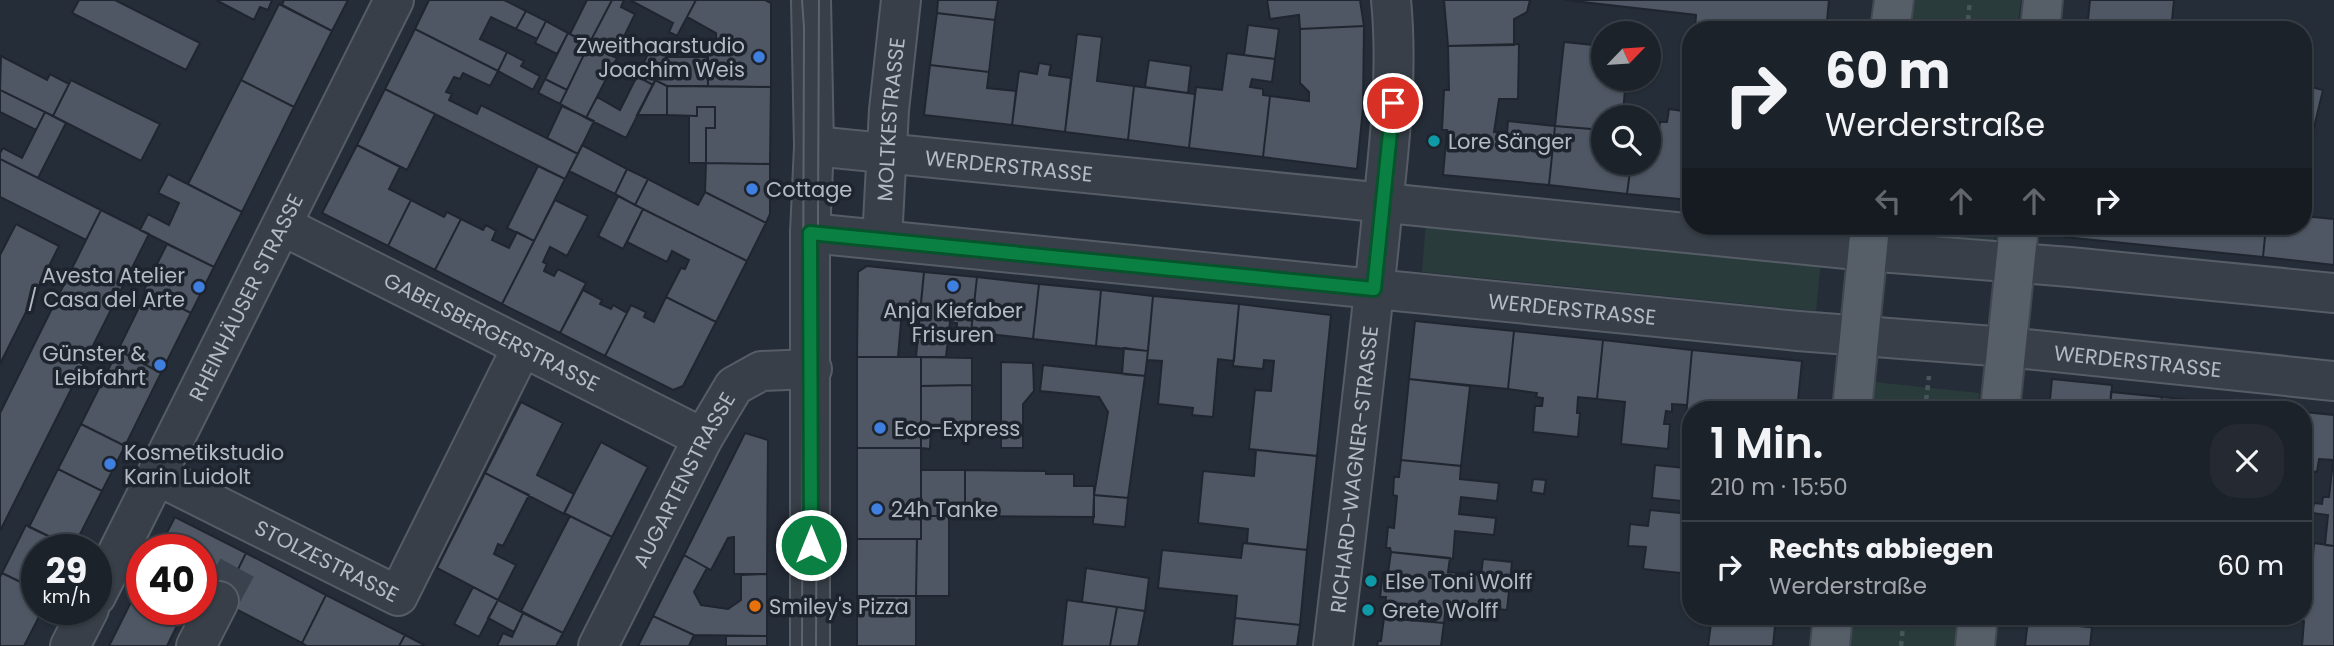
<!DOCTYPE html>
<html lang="de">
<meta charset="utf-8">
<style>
body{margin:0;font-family:Poppins,sans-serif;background:#252a32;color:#f1f3f6;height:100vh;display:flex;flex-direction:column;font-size:26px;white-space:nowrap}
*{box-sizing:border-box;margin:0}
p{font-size:23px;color:#a0a4a8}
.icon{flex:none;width:38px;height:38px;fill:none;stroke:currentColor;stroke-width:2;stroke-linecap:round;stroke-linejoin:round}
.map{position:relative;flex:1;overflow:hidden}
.side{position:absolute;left:1682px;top:401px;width:630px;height:224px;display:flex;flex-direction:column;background:#1c222a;border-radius:28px;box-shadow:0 2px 5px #0004,0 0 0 2px #3a3f47}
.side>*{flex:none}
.hud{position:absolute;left:1682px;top:21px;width:630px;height:214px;border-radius:28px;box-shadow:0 2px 5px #0004,0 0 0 2px #3a3f47;background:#1c222a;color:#f1f3f6;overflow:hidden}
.needle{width:46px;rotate:65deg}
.controls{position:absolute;left:1591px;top:21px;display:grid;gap:14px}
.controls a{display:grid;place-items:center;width:70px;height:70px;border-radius:50%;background:#1c222a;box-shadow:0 2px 5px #0004,0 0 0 2px #3a3f47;font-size:35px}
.speed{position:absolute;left:21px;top:534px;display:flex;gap:14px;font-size:35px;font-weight:700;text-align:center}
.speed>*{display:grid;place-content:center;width:91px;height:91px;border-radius:50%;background:#1c222a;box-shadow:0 2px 5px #0004,0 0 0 2px #3a3f47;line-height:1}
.speed small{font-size:18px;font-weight:400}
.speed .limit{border:10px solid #d22;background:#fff;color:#111}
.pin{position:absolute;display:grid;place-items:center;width:60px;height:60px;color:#fff;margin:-30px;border:4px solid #fff;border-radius:50%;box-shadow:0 2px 7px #0007}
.me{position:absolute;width:77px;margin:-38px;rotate:0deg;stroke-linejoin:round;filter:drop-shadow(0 0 5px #0008)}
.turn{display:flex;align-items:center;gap:24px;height:147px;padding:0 28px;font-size:32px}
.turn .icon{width:91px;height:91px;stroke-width:2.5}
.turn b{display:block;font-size:49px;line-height:60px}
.lanes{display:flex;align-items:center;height:66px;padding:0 28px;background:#0003;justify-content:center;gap:35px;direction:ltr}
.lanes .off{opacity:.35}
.round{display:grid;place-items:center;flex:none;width:74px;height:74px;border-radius:28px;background:#252a32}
.overview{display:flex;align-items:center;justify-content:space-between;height:119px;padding:0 28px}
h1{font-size:42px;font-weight:600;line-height:52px}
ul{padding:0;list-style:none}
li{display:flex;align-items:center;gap:21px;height:91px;padding:0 28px;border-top:2px solid #3a3f47}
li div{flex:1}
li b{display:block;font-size:26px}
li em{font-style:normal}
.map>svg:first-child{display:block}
.green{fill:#2a3b3b}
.building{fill:#4e5763;stroke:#1f262f;stroke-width:2}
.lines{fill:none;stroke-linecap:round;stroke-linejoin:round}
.minor-tunnel{stroke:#3a424d;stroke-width:38;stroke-dasharray:38 19;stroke-linecap:butt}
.minor-casing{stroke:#565d66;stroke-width:42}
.major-casing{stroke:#414851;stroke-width:42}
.path{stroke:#475658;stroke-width:4.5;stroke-dasharray:5 5;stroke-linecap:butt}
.minor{stroke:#383f48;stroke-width:38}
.major{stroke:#565e68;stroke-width:38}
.tram{stroke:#5b636f;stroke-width:2}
.route-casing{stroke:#07532c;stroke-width:18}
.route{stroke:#0b8043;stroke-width:12}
.shop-dot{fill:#3f7fe0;stroke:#1e242d;stroke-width:2.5}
.culture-dot{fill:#0f9aa8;stroke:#1e242d;stroke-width:2.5}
.food-dot{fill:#e8710a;stroke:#1e242d;stroke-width:2.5}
.labels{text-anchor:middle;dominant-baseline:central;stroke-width:7;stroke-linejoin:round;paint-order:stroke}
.poi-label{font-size:21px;fill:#b4bac4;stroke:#1e242d;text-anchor:start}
.street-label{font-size:21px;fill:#b4bac4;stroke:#1e242d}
</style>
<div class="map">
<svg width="2334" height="646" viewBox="0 0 2334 646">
<rect width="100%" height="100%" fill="#252d38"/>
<!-- green -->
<path class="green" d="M1914,0H2021L2017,30H1911Z
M1426,221L1821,259L1816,311L1422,272Z
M1888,226H1996L1994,245L1887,231Z
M1874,382L1979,393L1978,409L1871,410Z
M1850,616H1957L1954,646H1847Z"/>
<!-- building -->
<path class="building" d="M79,0H115L200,43L186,70L72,13Z
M216,0H272L268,10L260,7L254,20Z
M284,0H348L332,31L282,5Z
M429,0H504L526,11L516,29L491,17L480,39L507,52L498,71L415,29Z
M587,0H612L589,44L570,34Z
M612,0H624L621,7L635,14L614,57L589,44Z
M630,0H696L677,36L669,32L673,23Z
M696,0H765L771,3V87L708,86V54L716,49V33L687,17Z
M938,0H998L995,20L937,13Z
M1267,0H1360L1364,26L1300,29L1299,15L1270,19Z
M1444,0H1530L1527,12L1514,19V45L1448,46Z
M1565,0H1829L1826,30H1695L1696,15Z
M2090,0H2174L2171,30H2087Z
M279,4L332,31L294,107L241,80Z
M526,11L546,21L537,39L516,29Z
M937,13L995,20L989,72L930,65Z
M546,21L568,33L557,54L535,43Z
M1248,25L1279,29L1275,59L1244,55Z
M1364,26L1363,108L1357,169L1263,157L1270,96L1309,101V92L1300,83V29Z
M415,29L498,71L490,86L463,73L460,79L454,77L446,92L452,94L449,100L477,114L481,105L578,154L565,179L385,89Z
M568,33L589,44L567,90L545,79Z
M1077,34L1102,37L1097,81L1134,86L1128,140L1065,132Z
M1564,42L1603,46V79H1626L1623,111H1617L1616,117H1603V130L1555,126Z
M589,44L617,58L586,118L560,104Z
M1519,44L1518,99H1499L1494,132L1507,133L1508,121L1555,126L1549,185L1443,175L1447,130H1442L1444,90H1449L1448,46Z
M652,46L668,54L653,85L637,76Z
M507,52L524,61L521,66L540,76L533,90L498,71Z
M1227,53L1275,59L1272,82L1252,79L1250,87L1263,89V95L1270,96L1263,157L1189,148L1196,87L1222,90Z
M1,56L47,80L50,74L69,84L53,116L0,90Z
M666,57H707L708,86H667L655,80Z
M1149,60L1191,66L1188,93L1145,87Z
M1039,63L1051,65L1049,75L1071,78L1065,132L1012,125L1019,71L1037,74Z
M930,65L989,72L987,88L1016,91L1012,125L924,115Z
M637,76L653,85L626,138L586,118L597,97L620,110Z
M545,79L567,90L560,104L538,93Z
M71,80L160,124L141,161L53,116Z
M241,80L294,107L242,212L188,184Z
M655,80L667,86V115H637Z
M2303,85L2323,90L2303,173Z
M667,86L771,87L770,164L706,163V128H715V107H697V116L667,115Z
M1134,86L1195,94L1189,148L1128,140Z
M385,89L435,114L407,170L357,145Z
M0,90L45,112L36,130L0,112Z
M562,106L594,121L578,154L547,138Z
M697,107H715V128H706V163H689V116H697Z
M1669,109L1690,112L1688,139L1690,140V200L1627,194L1631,163H1648V135L1658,136L1660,122H1667Z
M45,112L66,123L38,178L0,159V153L3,148L22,158Z
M1555,126L1603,130V163H1631L1627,194L1549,185Z
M357,145L400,167L389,189L411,200L388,246L322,213Z
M582,145L627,169L615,194L569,171Z
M0,159L101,210L86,240L0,197Z
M706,163L770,164V214L766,223L705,192Z
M538,166L565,179L534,241L507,228Z
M627,169L648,179L635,205L615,194Z
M168,174L242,212L214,267L140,230L148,214L169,225L179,203L158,193Z
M648,179L698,205L705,192L766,223L747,261L635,205Z
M618,196L643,209L623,249L598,236Z
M411,200L444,217L447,212L461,219L435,270L388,246Z
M555,200L588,216L567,256L550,247L543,262L547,264L544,271L554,276L558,269L586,283L560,333L502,304Z
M643,209L747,261L716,322L666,297L681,268L685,269L689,260L672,251L667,262L627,242Z
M101,210L149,234L0,531V413Z
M2303,216L2334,219V265L2263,257L2266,226H2303Z
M461,219L483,230L486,225L496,231L492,240L509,248L517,232L534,241L502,304L435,270Z
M16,224L59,246L0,364V255Z
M2065,226H2266L2263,257L2064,237Z
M167,244L214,267L191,313L144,290Z
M867,266L924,272L920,312L902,310L898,357H857L858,272Z
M924,272L977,277L971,332L957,331V323L950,322L946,357H916Z
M977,277L1039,284L1033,339L971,332Z
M1039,284L1101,290L1096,346L1033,339Z
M583,290L602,300L600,304L611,309L613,305L627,313L605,356L560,333Z
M1101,290L1153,296L1148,351L1096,346Z
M147,291L191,313L161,373L118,350Z
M1153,296L1239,304L1234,361L1218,359L1213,417L1192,415L1193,408L1158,404L1162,361L1147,360Z
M666,297L716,322L683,386L673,390L605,356L631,305L646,312L644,317L654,322Z
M1239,304L1331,315L1317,456L1249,449L1255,390L1271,391L1274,361L1264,360L1263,369L1233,366Z
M1415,321L1514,331L1508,389L1409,379Z
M1514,331L1603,340L1597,399L1578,397L1577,413H1580L1578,437L1533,432L1535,406H1542L1543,398L1536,397L1537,393L1508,389Z
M1603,340L1692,350L1687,405L1672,404V412L1666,411L1664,424H1670L1668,449L1621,444L1625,402L1597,399Z
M1124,348L1148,351L1145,376L1122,374Z
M118,350L161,373L125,446L81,424Z
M1692,350L1802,361L1797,410H1690V417H1686Z
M857,357H921V448H857Z
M921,357L972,358V385L921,386Z
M1001,362L1033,363L1034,391L1023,404V448H1001Z
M1043,365L1145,376L1128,498L1094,495L1108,412L1099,397L1040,391Z
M1409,379L1470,386L1461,466L1401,460Z
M2052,379L2112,385L2110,410H2049Z
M972,385V429L931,428L930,449L921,448V386Z
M2111,392L2162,397L2160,410H2110Z
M2162,397L2276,409L2160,410Z
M521,402L563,423L537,475L574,494L564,514L485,473Z
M2303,412L2334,415V471L2332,470L2333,460L2319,459L2317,472L2303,470Z
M81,424L125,446L102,491L58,469Z
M745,433L768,440L767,574H734V537L728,538L711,570L684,555Z
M601,442L648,467L612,537L564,513Z
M857,448H921V539H857Z
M1256,450L1317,456L1307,550L1247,543L1248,529L1198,523L1203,471L1254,476Z
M1401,460L1461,466L1460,479L1499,483L1497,501L1461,497L1459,514L1496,518L1494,535L1455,531L1453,559L1391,552L1390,548H1386L1388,527L1394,528L1397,496L1393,495L1394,477H1399Z
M1655,465L1685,468L1682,501L1652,498Z
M58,469L102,491L73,548L29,527Z
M921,470H965V516H921Z
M965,470L1046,471V474H1074V486H1094V517L965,516Z
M2332,470L2334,471V546L2325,545L2328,515L2312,513L2314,503L2322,504L2323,497H2329Z
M485,473L529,495L503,546L498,544L494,554L516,565L498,600L437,568Z
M1533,479L1546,480L1544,494L1531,492Z
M1094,495L1128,498L1125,527L1093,524Z
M1650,510L1690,514V574L1643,569L1646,547L1628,546L1630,524L1648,526Z
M570,516L612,537L563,633L521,611Z
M921,516H949V596H916L917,539H921Z
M175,517L246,553L222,602L201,592V550H158Z
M26,525L73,548L37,550V590L2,573Z
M857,539H917L916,596H857Z
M1243,543L1307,550L1300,625L1235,618L1237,596L1158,588L1162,550L1241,558Z
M2314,543L2334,546V646H2302L2304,621L2285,618L2284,626L2255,623V616H2303V566L2312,567Z
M1391,552L1450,558L1448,572L1481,575L1483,559L1512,562L1507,610L1446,604L1444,623L1384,618L1386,597H1380L1383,573H1388Z
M246,553L326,595L302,643L222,602Z
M684,555L707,568L694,592L701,605L728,609L741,600V575L767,574V636L694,635L653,616Z
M1086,568L1149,578L1145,611L1082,602Z
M2,573L37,590V609H43L24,646H0V577Z
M140,584L142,609H176L174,614L181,618L167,646H109Z
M473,587L498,600L479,637L454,624Z
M326,595L405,635L399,646H307L302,643Z
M857,596H916V646H857Z
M498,600L523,613L514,632L488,618Z
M1067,600L1117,607L1110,646H1062Z
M1117,607L1145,611L1138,646H1110Z
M523,613L563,633L556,646H497L503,633L512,637Z
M653,616L694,635L689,646H638Z
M1712,616H1776L1773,646H1708Z
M2028,616H2088L2087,627L2028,620Z
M1235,618L1300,625L1297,646H1232Z
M1384,618L1444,623L1441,646H1377L1378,641H1381Z
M2028,620L2092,627L2090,646H2025Z
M405,635L426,646H399Z
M726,636H767V646H726Z"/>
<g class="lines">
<!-- minor-tunnel -->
<path class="minor-tunnel" d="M219,601L245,553"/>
<defs>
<g id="minor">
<path id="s1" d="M814,146L1867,251L2070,267L2334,293"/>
<path id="s2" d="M283,226L703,438"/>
<path id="s3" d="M810,233L1798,331L2006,347L2334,381"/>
<path id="s4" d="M882,240L889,110L901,0"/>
<path id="s5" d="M158,476L398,596L522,347"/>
<path id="s6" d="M96,596L394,0"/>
<path d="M70,646L89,609"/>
<path d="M196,646L219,601"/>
<path id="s7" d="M598,646L703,438L734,386L761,371L812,369"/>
<path d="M810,646V233L814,146L811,0"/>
<path id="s8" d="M1333,646C1349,512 1365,378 1379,244C1387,163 1399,81 1391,0"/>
</g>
<path id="major" d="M1890,30L1894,0
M2040,30L2043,0
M1852,410L1870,226
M2000,410L2019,226
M1830,646L1833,616
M1975,646L1978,616"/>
</defs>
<!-- minor casing -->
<use href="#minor" class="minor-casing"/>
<!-- major casing -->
<use href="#major" class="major-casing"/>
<!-- path -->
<path class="path" d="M1967,30L1970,0
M1925,410L1929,376
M1901,646L1904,616"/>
<!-- minor -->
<use href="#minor" class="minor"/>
<!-- major -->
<use href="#major" class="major"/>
<!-- tram -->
<path class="tram" d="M802,646L804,27L802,0
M816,646L819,0"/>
</g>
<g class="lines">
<defs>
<path id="route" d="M811,545L810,233L1374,289L1393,103"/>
</defs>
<!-- route casing -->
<use href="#route" class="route-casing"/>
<!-- route -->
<use href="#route" class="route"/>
</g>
<!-- markers -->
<g class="shop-dot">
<circle cx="759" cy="57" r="7"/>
<circle cx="752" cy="189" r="7"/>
<circle cx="953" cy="286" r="7"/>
<circle cx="199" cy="287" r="7"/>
<circle cx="160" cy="365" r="7"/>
<circle cx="880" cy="428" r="7"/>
<circle cx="110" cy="464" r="7"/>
<circle cx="877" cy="509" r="7"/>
</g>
<g class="culture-dot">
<circle cx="1434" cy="141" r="7"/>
<circle cx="1371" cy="581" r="7"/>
<circle cx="1368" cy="610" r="7"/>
</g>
<circle class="food-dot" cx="755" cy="606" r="7"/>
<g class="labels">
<!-- poi labels -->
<g class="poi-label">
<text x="745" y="45" text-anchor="end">Zweithaarstudio<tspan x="745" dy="24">Joachim Weis</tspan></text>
<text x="1448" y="141">Lore Sänger</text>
<text x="766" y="189">Cottage</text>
<text x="185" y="275" text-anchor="end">Avesta Atelier<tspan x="185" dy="24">/ Casa del Arte</tspan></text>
<text x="953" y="310" text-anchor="middle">Anja Kiefaber<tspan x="953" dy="24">Frisuren</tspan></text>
<text x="146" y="353" text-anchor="end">Günster &amp;<tspan x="146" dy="24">Leibfahrt</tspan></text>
<text x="894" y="428">Eco-Express</text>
<text x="124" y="452">Kosmetikstudio<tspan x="124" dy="24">Karin Luidolt</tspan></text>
<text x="891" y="509">24h Tanke</text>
<text x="1385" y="581">Else Toni Wolff</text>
<text x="769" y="606">Smiley's Pizza</text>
<text x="1382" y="610">Grete Wolff</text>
</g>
<!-- street labels -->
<g class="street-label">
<text stroke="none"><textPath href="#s4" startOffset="121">MOLTKESTRASSE</textPath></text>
<text stroke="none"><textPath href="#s1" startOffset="196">WERDERSTRASSE</textPath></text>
<text stroke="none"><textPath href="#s6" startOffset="334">RHEINHÄUSER STRASSE</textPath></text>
<text stroke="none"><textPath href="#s3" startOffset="766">WERDERSTRASSE</textPath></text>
<text stroke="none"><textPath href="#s2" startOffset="234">GABELSBERGERSTRASSE</textPath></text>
<text stroke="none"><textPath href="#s3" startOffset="1334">WERDERSTRASSE</textPath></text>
<text stroke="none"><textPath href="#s8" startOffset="178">RICHARD-WAGNER-STRASSE</textPath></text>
<text stroke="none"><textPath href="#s7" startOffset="187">AUGARTENSTRASSE</textPath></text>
<text stroke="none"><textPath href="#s5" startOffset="189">STOLZESTRASSE</textPath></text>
</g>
</g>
</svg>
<div class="controls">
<a><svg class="needle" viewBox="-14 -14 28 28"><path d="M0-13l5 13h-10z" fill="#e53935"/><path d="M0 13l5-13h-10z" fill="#a0a4a8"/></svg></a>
<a><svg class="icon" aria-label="search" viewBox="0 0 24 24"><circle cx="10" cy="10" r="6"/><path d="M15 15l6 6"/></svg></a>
</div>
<div class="speed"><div>29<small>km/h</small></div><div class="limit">40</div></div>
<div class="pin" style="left:1393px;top:103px;background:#d93025"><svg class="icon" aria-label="arrive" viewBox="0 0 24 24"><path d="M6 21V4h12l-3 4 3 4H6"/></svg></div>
<svg class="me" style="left:811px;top:545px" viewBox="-20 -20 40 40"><circle r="17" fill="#0b8043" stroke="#fff" stroke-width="3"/><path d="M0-11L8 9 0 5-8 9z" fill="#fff"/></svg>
<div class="hud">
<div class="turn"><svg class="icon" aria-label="right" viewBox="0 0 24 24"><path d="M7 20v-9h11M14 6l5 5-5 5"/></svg><div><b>60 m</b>Werderstraße</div></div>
<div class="lanes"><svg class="icon off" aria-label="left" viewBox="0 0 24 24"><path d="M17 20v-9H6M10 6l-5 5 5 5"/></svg><svg class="icon off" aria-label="ahead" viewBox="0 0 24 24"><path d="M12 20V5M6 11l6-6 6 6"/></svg><svg class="icon off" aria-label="ahead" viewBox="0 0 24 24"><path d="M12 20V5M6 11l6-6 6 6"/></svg><svg class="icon" aria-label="right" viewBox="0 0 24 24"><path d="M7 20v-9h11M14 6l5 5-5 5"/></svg></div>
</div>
<section class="side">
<div class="overview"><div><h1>1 Min.</h1><p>210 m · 15:50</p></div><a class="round"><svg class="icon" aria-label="close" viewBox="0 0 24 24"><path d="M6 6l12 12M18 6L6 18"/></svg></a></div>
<ul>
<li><svg class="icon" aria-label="right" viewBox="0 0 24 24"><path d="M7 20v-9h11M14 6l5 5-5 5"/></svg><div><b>Rechts abbiegen</b><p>Werderstraße</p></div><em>60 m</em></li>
</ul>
</section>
</div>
